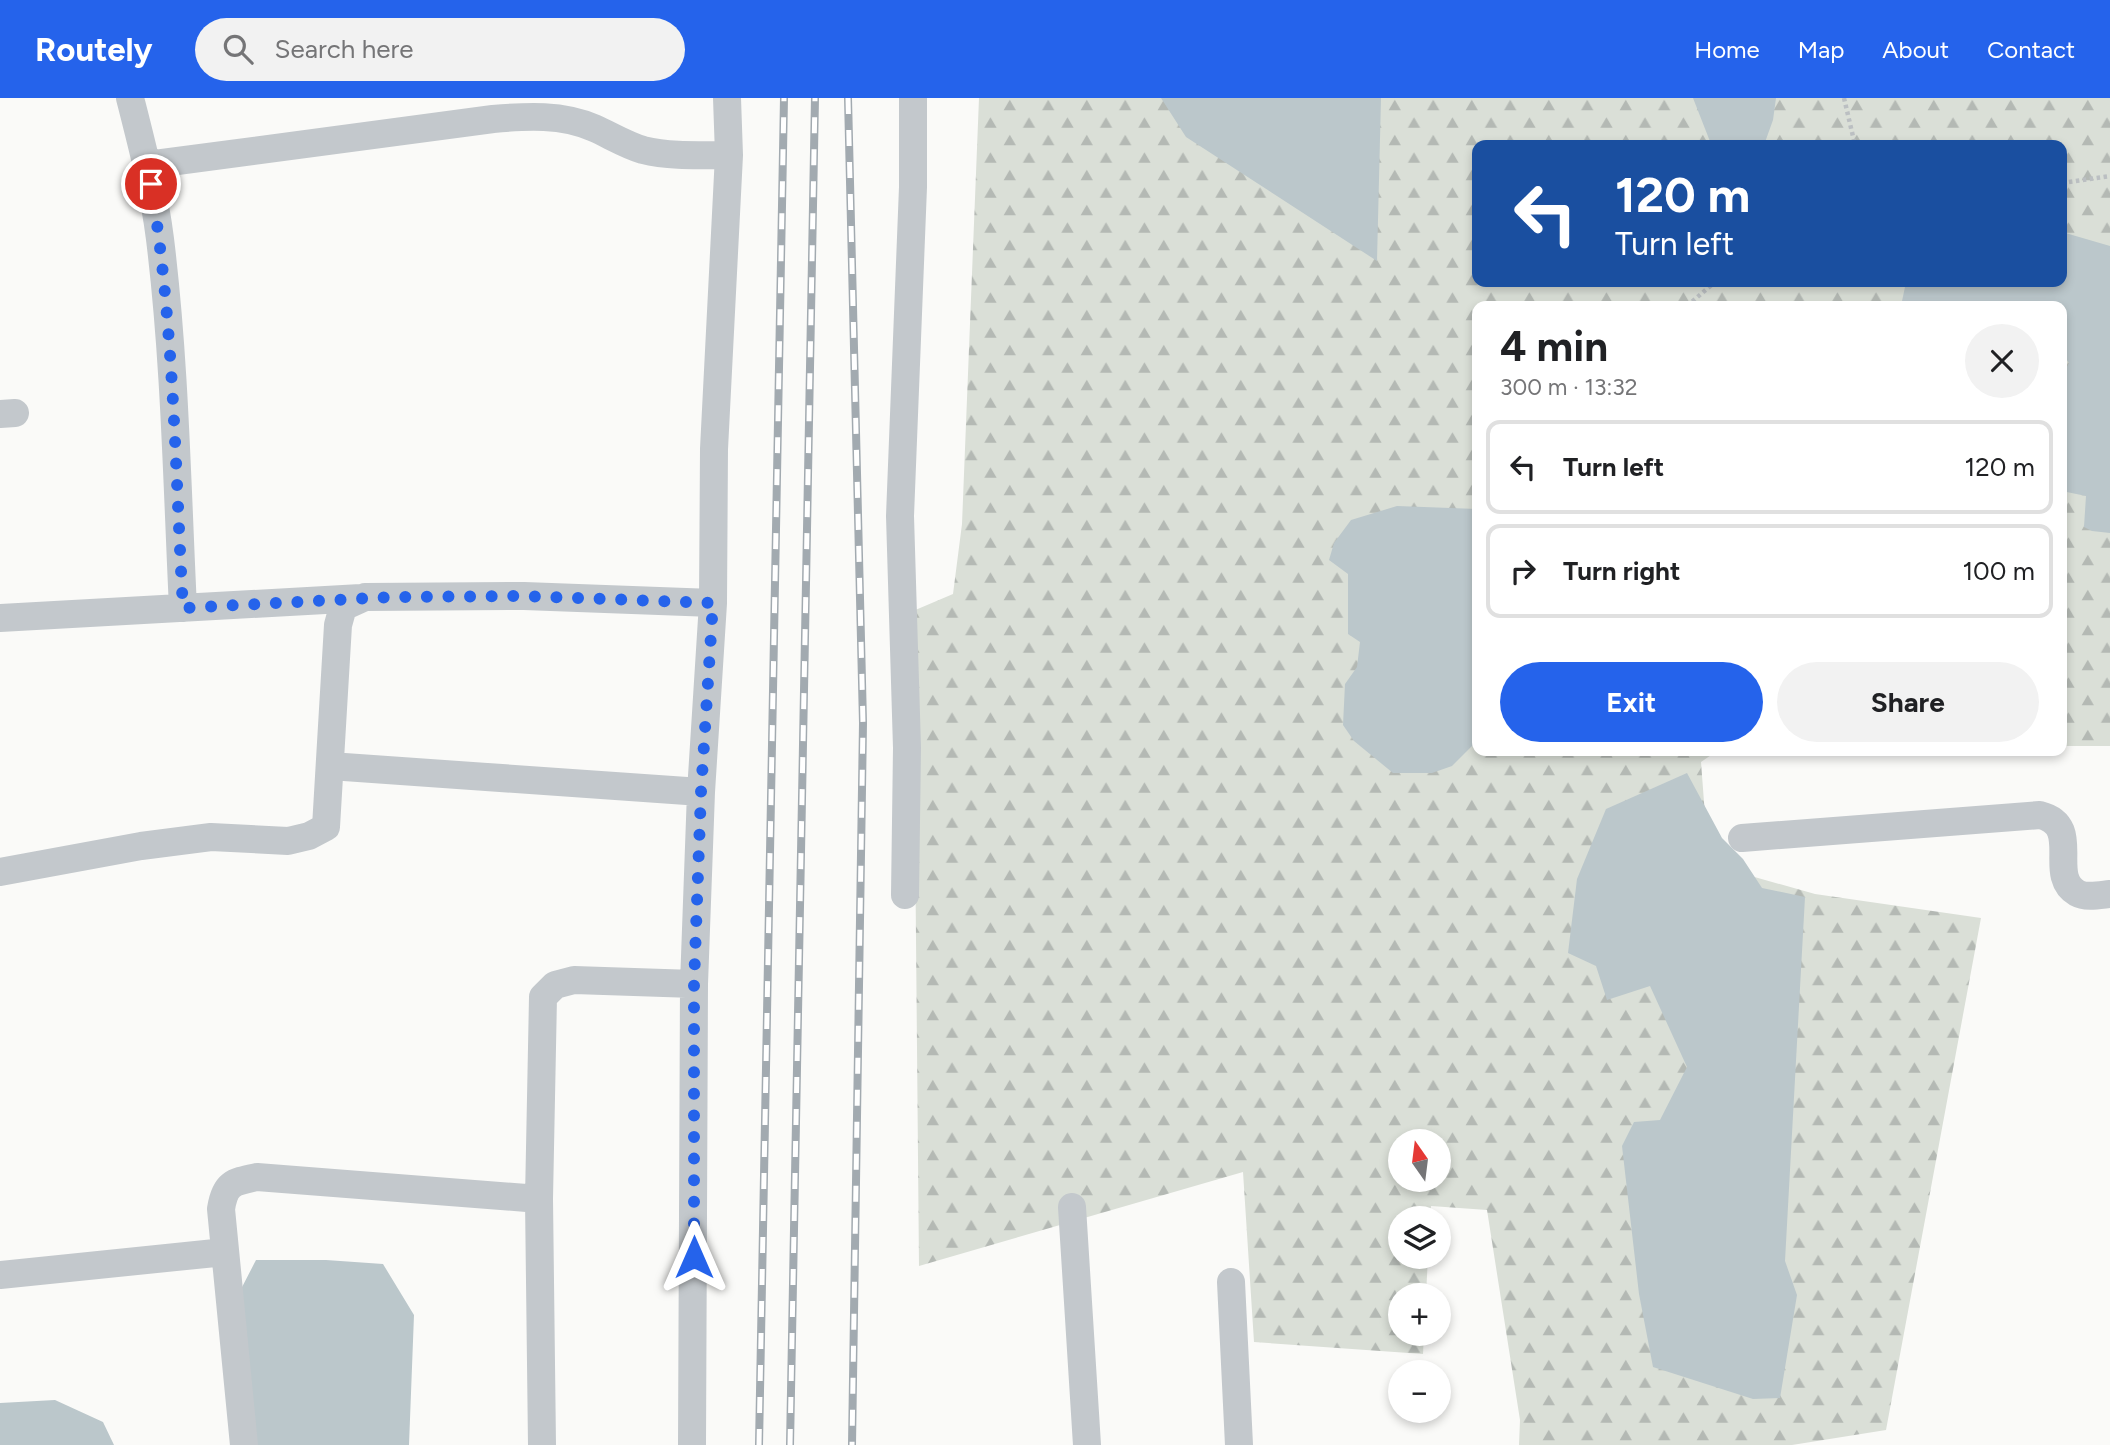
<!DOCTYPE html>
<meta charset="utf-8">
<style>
body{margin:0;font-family:Figtree,sans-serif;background:#f2f2f2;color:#202124;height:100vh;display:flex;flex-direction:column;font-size:26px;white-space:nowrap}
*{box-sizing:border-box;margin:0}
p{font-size:23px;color:#757577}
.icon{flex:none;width:38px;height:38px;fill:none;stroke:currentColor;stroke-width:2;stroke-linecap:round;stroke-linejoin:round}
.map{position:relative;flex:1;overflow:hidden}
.panel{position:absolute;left:1472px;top:203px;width:595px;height:455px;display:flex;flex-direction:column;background:#fff;border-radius:14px;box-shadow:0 4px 10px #0003}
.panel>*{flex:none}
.guide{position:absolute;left:1472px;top:42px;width:595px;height:147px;border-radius:14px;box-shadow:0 4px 10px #0003;background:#1a4fa0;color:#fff;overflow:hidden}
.needle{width:46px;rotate:346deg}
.tools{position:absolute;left:1388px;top:1031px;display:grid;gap:14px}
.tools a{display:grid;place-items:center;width:63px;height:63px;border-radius:50%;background:#fff;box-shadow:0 4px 10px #0003;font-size:35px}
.pin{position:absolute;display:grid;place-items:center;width:60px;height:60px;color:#fff;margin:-30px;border:4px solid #fff;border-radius:50%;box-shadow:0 2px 7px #0007}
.me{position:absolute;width:77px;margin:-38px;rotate:0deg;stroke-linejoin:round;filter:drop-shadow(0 0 5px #0008)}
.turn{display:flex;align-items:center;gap:24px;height:147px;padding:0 28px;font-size:32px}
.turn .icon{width:91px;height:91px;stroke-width:2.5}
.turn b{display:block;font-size:49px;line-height:60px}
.round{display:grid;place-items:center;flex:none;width:74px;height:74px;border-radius:37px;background:#f2f2f2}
.overview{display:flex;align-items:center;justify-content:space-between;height:119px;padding:0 28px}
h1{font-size:42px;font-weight:700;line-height:52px}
.action{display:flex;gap:14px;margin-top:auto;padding:14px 28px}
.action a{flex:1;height:80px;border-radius:42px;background:#2563eb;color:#fff;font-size:28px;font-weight:700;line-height:80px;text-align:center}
.action a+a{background:#f2f2f2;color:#202124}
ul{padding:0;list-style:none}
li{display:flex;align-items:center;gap:21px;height:94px;margin:0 14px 10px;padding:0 14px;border:4px solid #e0e0e0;border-radius:14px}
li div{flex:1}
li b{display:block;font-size:26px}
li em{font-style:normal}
header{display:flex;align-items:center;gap:42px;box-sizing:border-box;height:98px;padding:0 35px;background:#2563eb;color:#fff}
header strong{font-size:33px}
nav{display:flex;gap:38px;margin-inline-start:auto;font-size:24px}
.search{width:490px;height:63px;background:#f2f2f2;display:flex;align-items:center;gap:18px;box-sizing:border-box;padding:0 24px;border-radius:38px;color:#757577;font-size:26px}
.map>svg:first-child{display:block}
.forest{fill:url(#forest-firs);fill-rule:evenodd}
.water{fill:#bbc7cb}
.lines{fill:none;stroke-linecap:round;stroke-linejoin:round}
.path{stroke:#bbbfc2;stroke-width:4.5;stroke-dasharray:3.5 3.5;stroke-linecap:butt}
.street{stroke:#c3c8cc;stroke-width:28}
.rail-casing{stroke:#a2aab0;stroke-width:8}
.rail{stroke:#fff;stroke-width:5;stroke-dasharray:16;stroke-linecap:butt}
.route{stroke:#2563eb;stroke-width:12;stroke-dasharray:0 21.6}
</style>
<header>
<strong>Routely</strong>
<div class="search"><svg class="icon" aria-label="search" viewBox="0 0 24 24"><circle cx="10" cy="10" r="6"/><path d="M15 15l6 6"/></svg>Search here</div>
<nav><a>Home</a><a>Map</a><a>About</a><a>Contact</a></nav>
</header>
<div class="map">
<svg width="2110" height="1347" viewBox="0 0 2110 1347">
<defs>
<pattern id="forest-firs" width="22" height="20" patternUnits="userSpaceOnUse" patternTransform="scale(1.75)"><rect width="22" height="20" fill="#dadfd7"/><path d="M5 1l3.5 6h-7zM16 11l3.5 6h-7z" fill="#b4b9b4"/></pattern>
</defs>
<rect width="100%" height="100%" fill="#fafaf8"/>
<!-- forest -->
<path class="forest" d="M979,0H2110V648H2062V208H1477V653H1717L1701,664L1707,744L1737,774L1815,796L1981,820L1886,1332L1792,1347H1519L1520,1322L1487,1112L1431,1108L1430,1120H1400V1158L1428,1159L1426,1197H1400V1236H1424L1423,1256L1254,1244L1243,1074L919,1168L913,513L953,496L962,426ZM1477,47H2062V184H1477ZM1400,1043H1438V1082H1400Z"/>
<!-- water -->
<path class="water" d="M1161,0H1381L1377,163L1186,39Z
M1693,0H1776L1773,22L1764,47L1711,46Z
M2062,134L2110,148V435L2092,433L2084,429L2086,398L2062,393V277L2069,265L2062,255V208H1901L1905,189L1909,184H2062Z
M1397,408L1477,411V643L1452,668L1432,675H1393L1354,643L1343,627L1345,586L1357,569L1360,544L1348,536V476L1329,462L1334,445L1351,422Z
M1687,675L1722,740L1743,761L1762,790L1805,799L1785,1163L1797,1197L1780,1300L1753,1301L1653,1269L1639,1196L1622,1048L1634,1024L1660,1022L1687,969L1650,888L1607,902L1596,868L1568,855L1577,781L1606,711Z
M256,1162H326L383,1166L414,1217L409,1347H253L239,1195Z
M55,1302L103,1324L114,1347H0V1305Z"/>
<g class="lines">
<!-- path -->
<path class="path" d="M1844,0L1855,47
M2062,85L2110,78
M1687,208L1715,184"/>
<!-- street -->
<path class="street" d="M130,0C142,47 154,93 160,141C175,263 177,387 183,510
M147,67L493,21C527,18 562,16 594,30C610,37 626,47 643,52C671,59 701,57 729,57
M0,316L15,315
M0,520L361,500
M330,668L701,694
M1742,740L2040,717C2084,728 2046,777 2077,795C2086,800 2100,797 2110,796
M0,774L141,748L211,739L288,743L309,738L326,729L338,527L343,509L365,499L524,498L713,505
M905,797L907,650L900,418L913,89V0
M1072,1109L1087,1347
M0,1177L225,1154
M1231,1184L1239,1347
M244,1347L221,1111C225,1085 233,1084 257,1079L539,1101
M542,1347L539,1101L543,899L555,887L574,882L694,886
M692,1347L694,886L701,694L713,505L714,351L729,57L727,0"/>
<defs>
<path id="rail" d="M848,0L863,625L852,1347
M759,1347L784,0
M790,1347L815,0"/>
</defs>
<!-- rail casing -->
<use href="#rail" class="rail-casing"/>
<!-- rail -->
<use href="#rail" class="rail"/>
</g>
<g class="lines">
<!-- route -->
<path class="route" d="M151,86C174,226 175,369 183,510L391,499L524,498L713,505L701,694L694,886V1159"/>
</g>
</svg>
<div class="tools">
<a><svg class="needle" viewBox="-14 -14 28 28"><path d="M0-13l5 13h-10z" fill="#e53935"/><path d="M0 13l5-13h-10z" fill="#757577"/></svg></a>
<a><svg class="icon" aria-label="layers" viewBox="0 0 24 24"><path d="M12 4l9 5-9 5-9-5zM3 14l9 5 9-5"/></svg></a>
<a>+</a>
<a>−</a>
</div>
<div class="pin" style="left:151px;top:86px;background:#d93025"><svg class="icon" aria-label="arrive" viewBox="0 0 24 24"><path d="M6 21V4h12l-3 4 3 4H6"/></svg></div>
<svg class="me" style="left:694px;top:1159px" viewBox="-20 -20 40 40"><path d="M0-17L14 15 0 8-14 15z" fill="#2563eb" stroke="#fff" stroke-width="4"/></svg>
<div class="guide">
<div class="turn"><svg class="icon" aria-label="left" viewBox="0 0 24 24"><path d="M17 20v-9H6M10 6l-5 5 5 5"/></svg><div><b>120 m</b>Turn left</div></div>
</div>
<section class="panel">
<div class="overview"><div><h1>4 min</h1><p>300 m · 13:32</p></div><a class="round"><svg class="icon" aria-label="close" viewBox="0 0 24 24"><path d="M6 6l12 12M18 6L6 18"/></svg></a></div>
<ul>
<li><svg class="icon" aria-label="left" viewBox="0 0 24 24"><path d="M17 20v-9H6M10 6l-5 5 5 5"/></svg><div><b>Turn left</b></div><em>120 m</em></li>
<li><svg class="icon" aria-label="right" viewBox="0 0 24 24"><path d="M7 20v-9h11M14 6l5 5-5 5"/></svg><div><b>Turn right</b></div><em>100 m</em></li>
</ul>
<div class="action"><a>Exit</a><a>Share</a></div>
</section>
</div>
